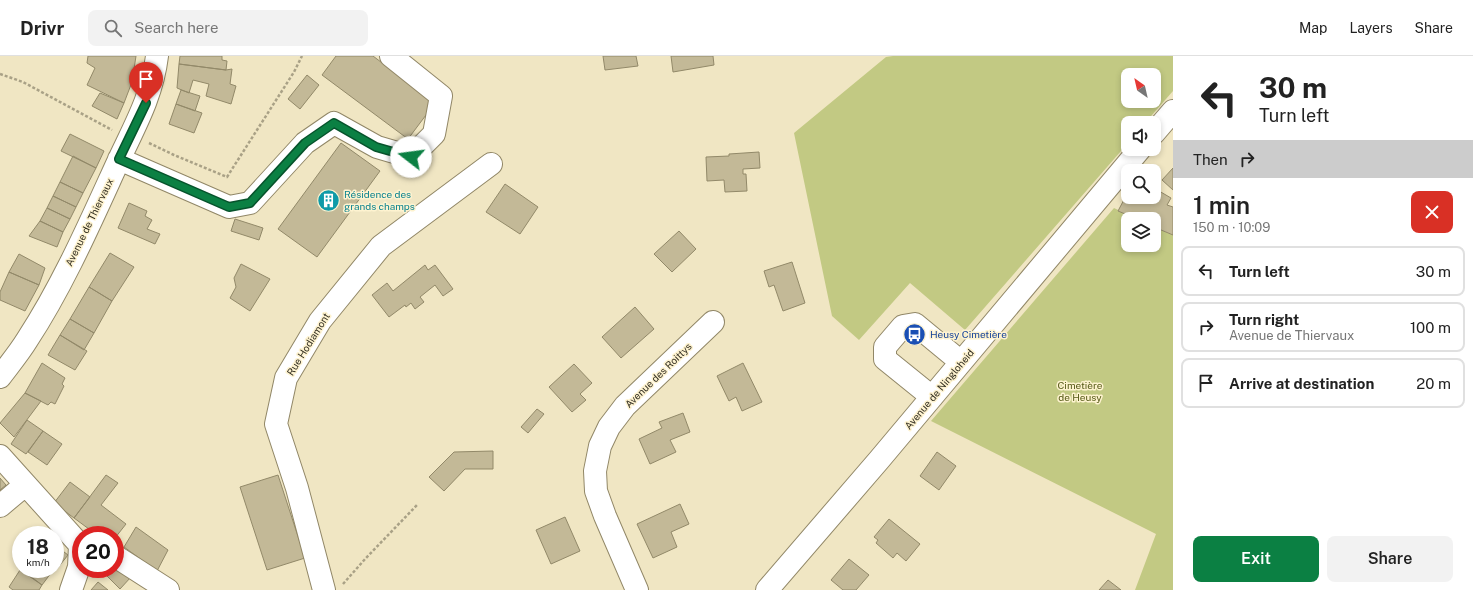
<!DOCTYPE html>
<meta charset="utf-8">
<style>
body{margin:0;font-family:"Public Sans",sans-serif;background:#f2f2f2;color:#222;height:100vh;display:flex;flex-direction:column;font-size:15px;white-space:nowrap}
*{box-sizing:border-box;margin:0}
p{font-size:13px;color:#767676}
.icon{flex:none;width:22px;height:22px;fill:none;stroke:currentColor;stroke-width:2;stroke-linecap:round;stroke-linejoin:round}
.map{position:relative;flex:1;overflow:hidden}
.drawer{display:flex;flex-direction:column;background:#fff;width:300px}
.drawer>*{flex:none}
.banner{background:#fff;color:#222;overflow:hidden}
.needle{width:26px;rotate:326deg}
.fabs{position:absolute;left:1121px;top:12px;display:grid;gap:8px}
.fabs a{display:grid;place-items:center;width:40px;height:40px;border-radius:8px;background:#fff;box-shadow:0 2px 6px #0003;font-size:20px}
.speed{position:absolute;left:12px;top:470px;display:flex;gap:8px;font-size:20px;font-weight:700;text-align:center}
.speed>*{display:grid;place-content:center;width:52px;height:52px;border-radius:50%;background:#fff;box-shadow:0 2px 6px #0003;line-height:1}
.speed small{font-size:10px;font-weight:400}
.speed .limit{border:6px solid #d22;background:#fff;color:#111}
.pin{position:absolute;display:grid;place-items:center;width:34px;height:34px;color:#fff;margin:-41px -17px;border-radius:50% 50% 50% 0;rotate:-45deg;box-shadow:0 0 4px #0007}
.pin .icon{rotate:45deg}
.me{position:absolute;width:44px;margin:-22px;rotate:285deg;stroke-linejoin:round;filter:drop-shadow(0 0 3px #0008)}
.turn{display:flex;align-items:center;gap:14px;height:84px;padding:0 20px;font-size:18px}
.turn .icon{width:52px;height:52px;stroke-width:2.5}
.turn b{display:block;font-size:28px;line-height:34px}
.then{display:flex;align-items:center;height:38px;padding:0 20px;background:#0003;gap:8px;font-size:15px}
.round{display:grid;place-items:center;flex:none;width:42px;height:42px;border-radius:8px;background:#f2f2f2}
.head{display:flex;align-items:center;justify-content:space-between;height:68px;padding:0 20px}
h1{font-size:24px;font-weight:600;line-height:30px}
.primary-button{display:flex;gap:8px;margin-top:auto;padding:8px 20px}
.primary-button a{flex:1;height:46px;border-radius:8px;background:#0b8043;color:#fff;font-size:16px;font-weight:600;line-height:46px;text-align:center}
.primary-button a+a{background:#f2f2f2;color:#222}
ul{padding:0;list-style:none}
li{display:flex;align-items:center;gap:12px;height:50px;margin:0 8px 6px;padding:0 12px;border:2px solid #e0e0e0;border-radius:8px}
li div{flex:1}
li b{display:block;font-size:15px}
li em{font-style:normal}
header{display:flex;align-items:center;gap:24px;box-sizing:border-box;height:56px;padding:0 20px;background:#fff;border-bottom:1px solid #e0e0e0}
header strong{font-size:19px}
nav{display:flex;gap:22px;margin-inline-start:auto;font-size:14px}
.search{width:280px;height:36px;background:#f2f2f2;display:flex;align-items:center;gap:10px;box-sizing:border-box;padding:0 14px;border-radius:8px;color:#767676;font-size:15px}
main{display:flex;flex:1;min-height:0}
.map>svg:first-child{display:block}
.green{fill:#c2c983;fill-rule:evenodd}
.building{fill:#c3b997;stroke:#928969}
.lines{fill:none;stroke-linecap:round;stroke-linejoin:round}
.minor-casing{stroke:#918767;stroke-width:24}
.path{stroke:#a9a186;stroke-width:2.5;stroke-dasharray:3 2;stroke-linecap:butt}
.minor{stroke:#fff;stroke-width:22}
.route-casing{stroke:#07532c;stroke-width:10}
.route{stroke:#0b8043;stroke-width:7}
.labels{text-anchor:middle;dominant-baseline:central;stroke-width:3;stroke-linejoin:round;paint-order:stroke}
.culture-label{font-size:10px;fill:#0d838f;stroke:#fef3d0;text-anchor:start}
.street-label{font-size:10px;fill:#312d20;stroke:#fef3d0}
.transit-label{font-size:10px;fill:#164399;stroke:#fef3d0;text-anchor:start}
.park-label{font-size:10px;fill:#565a17;stroke:#fef3d0}
</style>
<header>
<strong>Drivr</strong>
<div class="search"><svg class="icon" aria-label="search" viewBox="0 0 24 24"><circle cx="10" cy="10" r="6"/><path d="M15 15l6 6"/></svg>Search here</div>
<nav><a>Map</a><a>Layers</a><a>Share</a></nav>
</header>
<main>
<div class="map">
<svg width="1173" height="534" viewBox="0 0 1173 534">
<rect width="100%" height="100%" fill="#f0e6c3"/>
<!-- green -->
<path class="green" d="M893,0H1173V35L1145,67H1128V87L965,274L910,227L859,284L832,260L794,77L886,1ZM1128,19H1154V45H1128Z
M1114,152L1137,163H1128V189H1154V171L1173,179V534H1135L1156,478L931,365Z"/>
<!-- building -->
<path class="building" d="M88,0H136L132,26L124,47L87,29L95,12L87,7Z
M180,0H222V4L227,5L226,14L179,8Z
M336,0H373L435,47L408,83L322,19Z
M603,0H636L638,10L605,14Z
M671,0H713L714,9L673,16Z
M179,8L226,14L232,13L230,28L236,30L231,48L206,40L209,28L193,24L189,37L177,32Z
M307,19L319,29L300,53L288,43Z
M181,34L200,40L195,55L176,48Z
M100,37L124,47L117,63L92,50Z
M176,48L202,57L194,77L169,68Z
M70,78L104,95L96,112L61,95Z
M341,87L380,115L317,201L278,173Z
M759,96L760,112L743,113V118H746L747,135L725,136L724,124L707,125L706,101L729,100V98Z
M73,100L96,112L83,137L60,126Z
M1173,112V134L1162,124Z
M60,126L83,137L76,151L53,140Z
M505,128L538,151L520,178L486,156Z
M1154,132L1171,142L1167,149L1173,151V179L1154,171V163H1137L1118,155L1128,136V141H1154Z
M53,140L76,151L70,163L47,152Z
M129,147L147,155L145,160L152,164L147,173L160,178L155,188L118,172Z
M47,152L70,163L63,176L40,165Z
M235,163L263,172L259,184L231,175Z
M40,165L63,176L57,191L29,180Z
M679,175L696,193L672,216L654,198Z
M110,197L134,211L112,245L89,231Z
M19,198L45,212L39,229L9,216Z
M792,206L805,247L783,255L774,229L769,231L764,215Z
M241,208L270,223L250,255L230,242L236,231L234,222Z
M425,209L428,214L435,209L453,233L443,240L435,229L420,241L424,246L415,253L411,247L406,251L405,249L389,261L372,239L387,227L393,235Z
M9,216L39,229L25,255L0,244V236Z
M89,231L112,245L94,277L70,263Z
M635,251L654,273L621,302L602,281Z
M70,263L94,277L84,294L60,279Z
M60,279L87,295L75,314L48,299Z
M42,307L65,322L62,328L64,330L55,348L51,346L48,349L25,337Z
M743,307L762,346L742,355L736,341L729,345L717,320Z
M574,308L592,327L580,338L586,344L572,356L549,331Z
M25,337L41,345L14,381L0,367Z
M537,353L544,358L528,377L521,371Z
M683,357L690,376L670,384L676,396L650,408L639,383L662,372L659,366Z
M27,364L43,375L26,398L11,388Z
M43,375L62,388L47,409L28,396Z
M493,395V413H465L444,435L429,421L454,396Z
M937,396L956,410L939,434L920,420Z
M106,419L118,427L101,449L126,468L115,482V479H97L74,462Z
M278,419L305,502L267,514L240,431Z
M0,422L6,429L0,434Z
M70,426L90,441L74,462L54,447Z
M680,448L689,468L671,476L677,491L653,502L637,468Z
M565,461L580,495L551,508L536,474Z
M889,463L920,488L906,505L897,497L893,502L876,487L878,484L874,481Z
M136,471L168,494L157,515L124,491Z
M55,489L68,499L56,514L53,513H55Z
M849,503L869,519L856,534H843L831,524Z
M21,513H54L42,529Z
M114,513L131,521L120,533L107,520Z
M20,514L42,529L39,534H13L9,531Z
M1108,524L1121,534H1099Z
M98,526L108,534H91Z"/>
<g class="lines">
<defs>
<path id="minor" d="M1154,77L1173,55
M119,103L229,151L250,147L305,87L334,67L377,91L411,101L434,78L441,40L391,0
M0,321C9,309 19,297 27,284C63,229 90,167 117,108C134,71 152,41 157,0
M932,341L885,303V291L903,270L915,268L961,306
M0,400L80,489
M0,450L25,429
M115,500L168,534
M71,534L79,511L80,489
M324,534L297,432L276,368L286,322L320,265L381,190L491,108
M637,534L605,460L596,435L595,415L600,390L609,371L625,350L713,266
M767,534L879,404L1140,93"/>
</defs>
<!-- minor casing -->
<use href="#minor" class="minor-casing"/>
<!-- path -->
<path class="path" d="M0,18L23,26L112,74
M149,87L174,99L227,121L294,16L302,0
M343,528L366,502L418,448"/>
<!-- minor -->
<use href="#minor" class="minor"/>
</g>
<g class="lines">
<defs>
<path id="route" d="M146,47L119,103L229,151L250,147L305,87L334,67L376,91L411,101"/>
</defs>
<!-- route casing -->
<use href="#route" class="route-casing"/>
<!-- route -->
<use href="#route" class="route"/>
</g>
<!-- icons -->
<defs>
<symbol id="building-disc" viewBox="-11 -11 22 22"><circle r="9.5" fill="#0f9aa8" stroke="#fef3d0"/><path d="M-4-6H4V6H1V3H-1V6H-4ZM-2.5-4.3h1.7v1.8h-1.7ZM.8-4.3h1.7v1.8H.8ZM-2.5-1h1.7V.8h-1.7ZM.8-1h1.7V.8H.8Z" fill="#fff"/></symbol>
<symbol id="bus-disc" viewBox="-11 -11 22 22"><circle r="9.5" fill="#1a4fb4" stroke="#fef3d0"/><path d="M-5-6H5V4H4V6H2V4H-2V6H-4V4H-5ZM-3.5-4V0h7V-4ZM-3.5 1.2v1.5H-2V1.2ZM2 1.2v1.5H3.5V1.2Z" fill="#fff"/></symbol>
</defs>
<g fill-rule="evenodd">
<use href="#building-disc" x="316" y="132" width="25" height="25"/>
<use href="#bus-disc" x="902" y="266" width="25" height="25"/>
</g>
<g class="labels">
<!-- culture labels -->
<g class="culture-label">
<text x="344" y="138">Résidence des<tspan x="344" dy="12">grands champs</tspan></text>
</g>
<!-- street labels -->
<g class="street-label">
<text transform="translate(89 166) rotate(-64)">Avenue de Thiervaux</text>
<text transform="translate(308 288) rotate(-58)">Rue Hodiamont</text>
<text transform="translate(658 319) rotate(-44)">Avenue des Roittys</text>
<text transform="translate(939 333) rotate(-50)">Avenue de Ningloheid</text>
</g>
<!-- transit labels -->
<g class="transit-label">
<text x="930" y="278">Heusy Cimetière</text>
</g>
<!-- park labels -->
<g class="park-label">
<text x="1080" y="329">Cimetière<tspan x="1080" dy="12">de Heusy</tspan></text>
</g>
</g>
</svg>
<div class="fabs">
<a><svg class="needle" viewBox="-14 -14 28 28"><path d="M0-13l5 13h-10z" fill="#e53935"/><path d="M0 13l5-13h-10z" fill="#767676"/></svg></a>
<a><svg class="icon" aria-label="sound" viewBox="0 0 24 24"><path d="M4 9h4l5-4v14l-5-4H4zM17 9q2 3 0 6"/></svg></a>
<a><svg class="icon" aria-label="search" viewBox="0 0 24 24"><circle cx="10" cy="10" r="6"/><path d="M15 15l6 6"/></svg></a>
<a><svg class="icon" aria-label="layers" viewBox="0 0 24 24"><path d="M12 4l9 5-9 5-9-5zM3 14l9 5 9-5"/></svg></a>
</div>
<div class="speed"><div>18<small>km/h</small></div><div class="limit">20</div></div>
<div class="pin" style="left:146px;top:47px;background:#d93025"><svg class="icon" aria-label="arrive" viewBox="0 0 24 24"><path d="M6 21V4h12l-3 4 3 4H6"/></svg></div>
<svg class="me" style="left:411px;top:101px" viewBox="-20 -20 40 40"><circle r="19" fill="#fff"/><path d="M0-13L10 11 0 6-10 11z" fill="#0b8043"/></svg>
</div>
<section class="drawer">
<div class="banner">
<div class="turn"><svg class="icon" aria-label="left" viewBox="0 0 24 24"><path d="M17 20v-9H6M10 6l-5 5 5 5"/></svg><div><b>30 m</b>Turn left</div></div>
<div class="then">Then<svg class="icon" aria-label="right" viewBox="0 0 24 24"><path d="M7 20v-9h11M14 6l5 5-5 5"/></svg></div>
</div>
<div class="head"><div><h1>1 min</h1><p>150 m · 10:09</p></div><a class="round" style="background:#d93025;color:#fff"><svg class="icon" aria-label="close" viewBox="0 0 24 24"><path d="M6 6l12 12M18 6L6 18"/></svg></a></div>
<ul>
<li><svg class="icon" aria-label="left" viewBox="0 0 24 24"><path d="M17 20v-9H6M10 6l-5 5 5 5"/></svg><div><b>Turn left</b></div><em>30 m</em></li>
<li><svg class="icon" aria-label="right" viewBox="0 0 24 24"><path d="M7 20v-9h11M14 6l5 5-5 5"/></svg><div><b>Turn right</b><p>Avenue de Thiervaux</p></div><em>100 m</em></li>
<li><svg class="icon" aria-label="arrive" viewBox="0 0 24 24"><path d="M6 21V4h12l-3 4 3 4H6"/></svg><div><b>Arrive at destination</b></div><em>20 m</em></li>
</ul>
<div class="primary-button"><a>Exit</a><a>Share</a></div>
</section>
</main>
